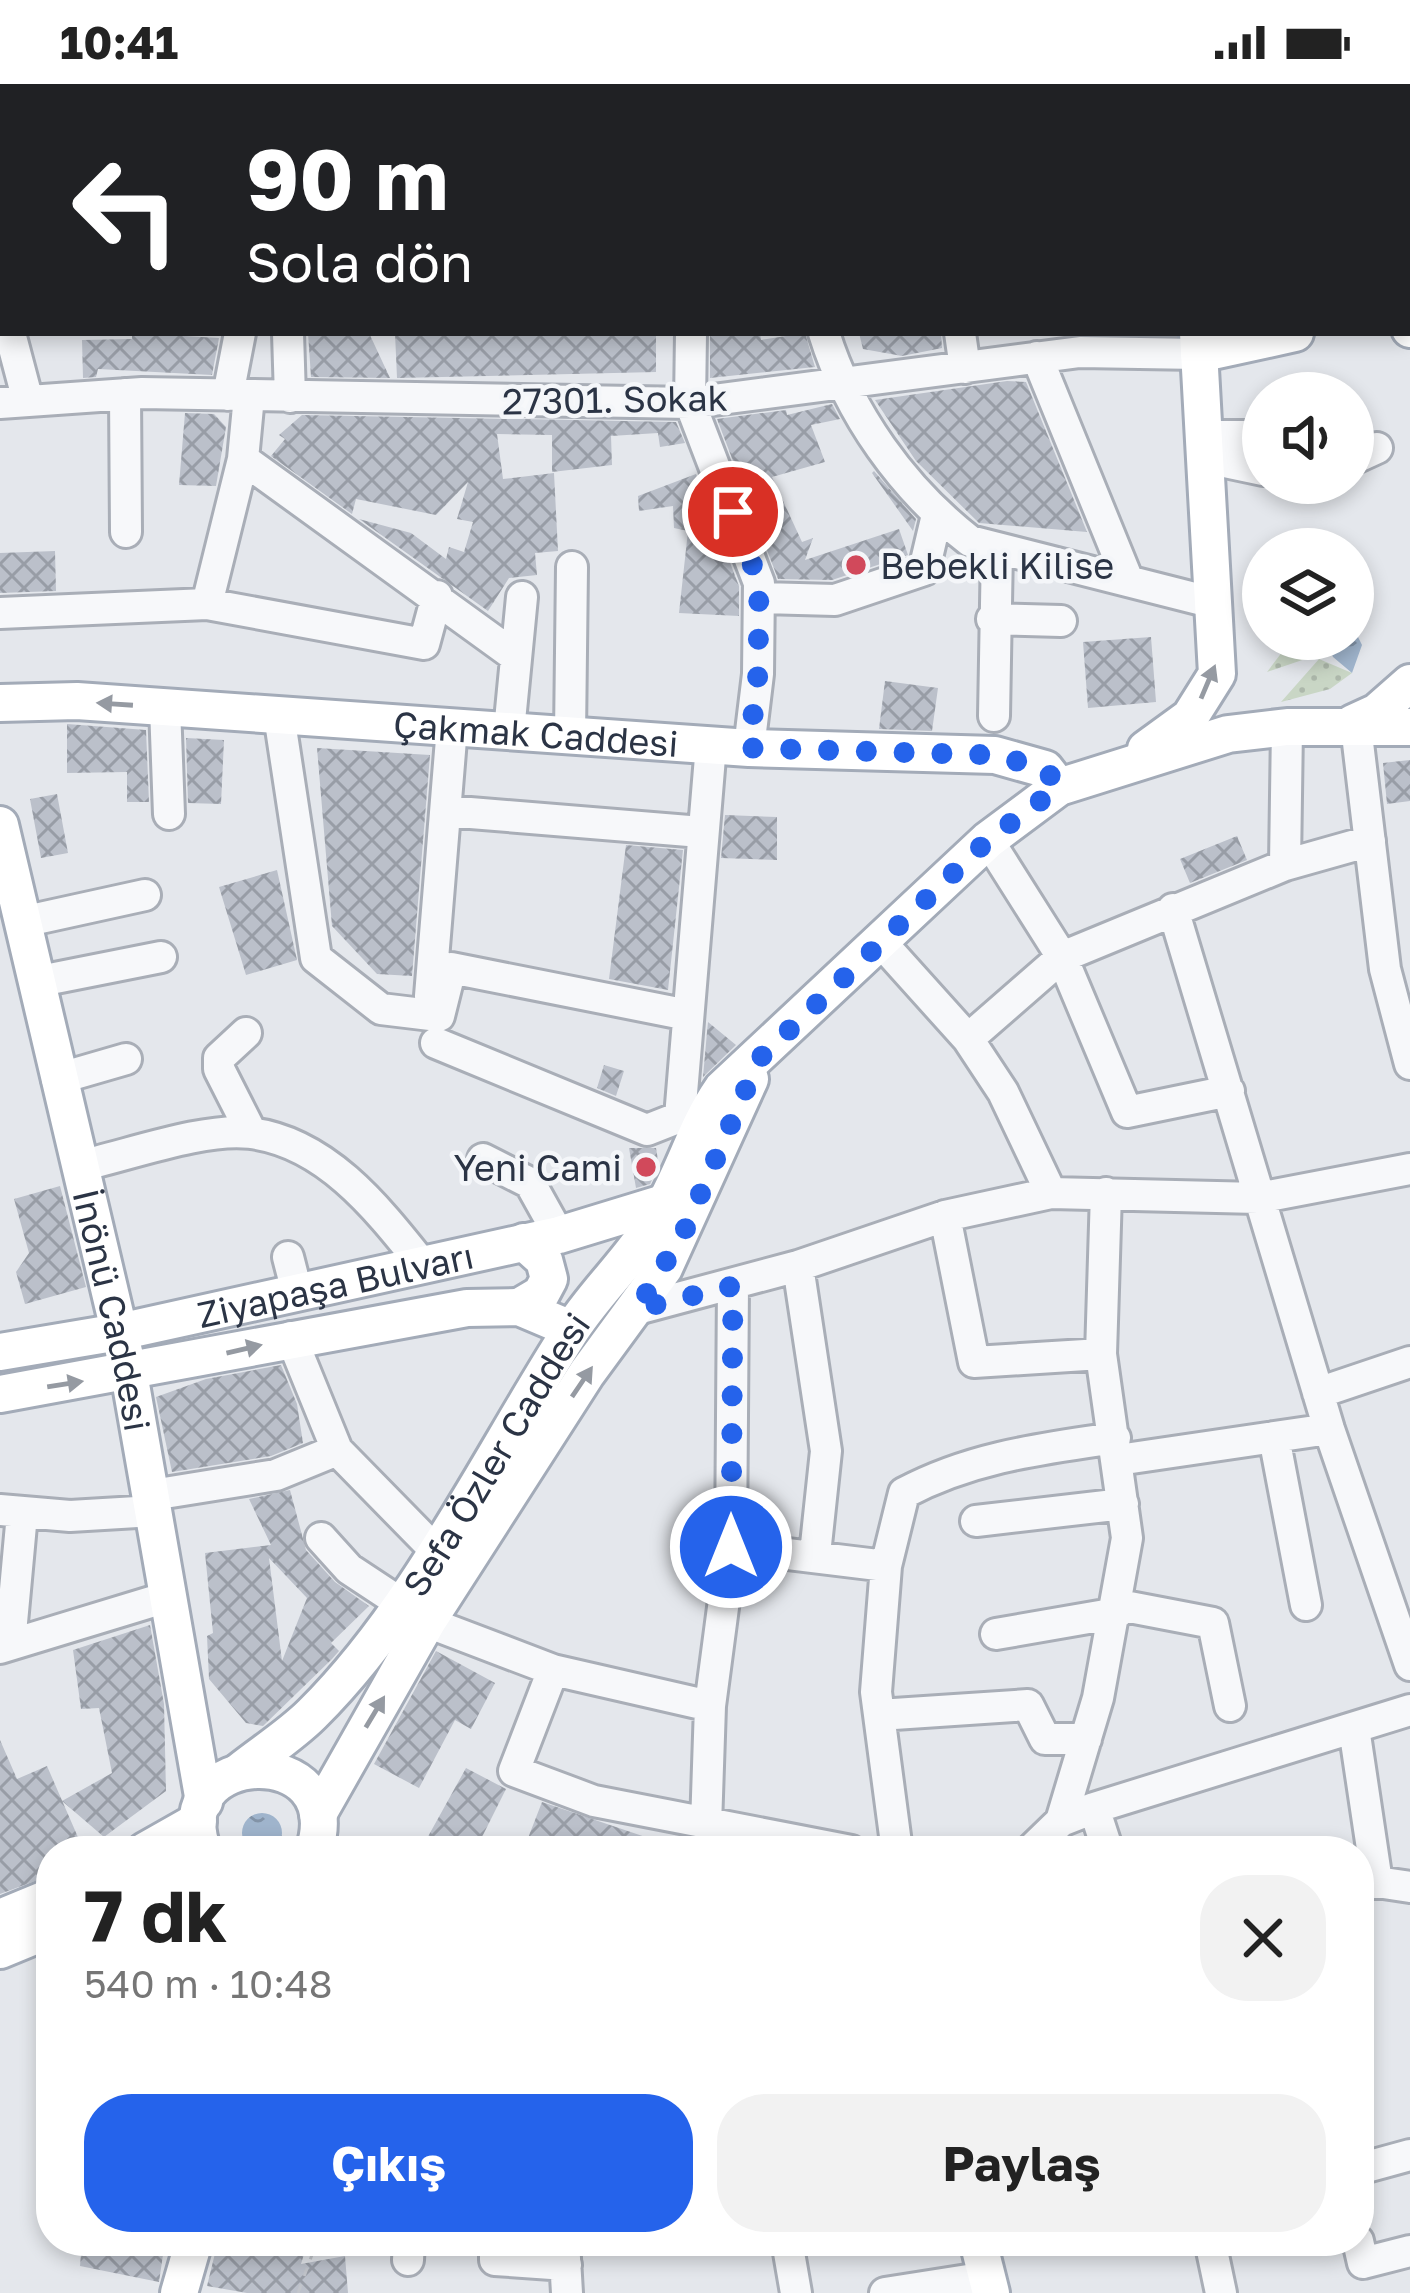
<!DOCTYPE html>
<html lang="tr">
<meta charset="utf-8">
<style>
body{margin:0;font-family:"Golos Text",sans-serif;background:#f2f2f2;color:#222;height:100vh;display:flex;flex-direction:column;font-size:45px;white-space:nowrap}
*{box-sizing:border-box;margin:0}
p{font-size:39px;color:#767676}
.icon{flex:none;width:66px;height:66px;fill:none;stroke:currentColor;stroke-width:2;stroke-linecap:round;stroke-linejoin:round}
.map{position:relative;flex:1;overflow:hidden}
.drawer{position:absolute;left:36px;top:1752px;width:1338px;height:420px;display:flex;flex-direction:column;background:#fff;border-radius:48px;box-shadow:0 6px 18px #0003}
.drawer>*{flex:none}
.top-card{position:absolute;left:0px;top:0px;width:1410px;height:252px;box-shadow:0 6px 18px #0003;background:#202124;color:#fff;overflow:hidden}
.tools{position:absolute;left:1242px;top:288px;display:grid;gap:24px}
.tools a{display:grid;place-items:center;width:132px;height:132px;border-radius:50%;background:#fff;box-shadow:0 6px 18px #0003;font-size:60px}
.pin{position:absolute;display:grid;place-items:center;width:102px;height:102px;color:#fff;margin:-51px;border:6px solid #fff;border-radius:50%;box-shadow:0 3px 12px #0007}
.me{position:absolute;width:132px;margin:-66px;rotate:0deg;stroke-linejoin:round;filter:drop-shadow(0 0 9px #0008)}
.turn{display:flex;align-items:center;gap:42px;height:252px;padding:0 48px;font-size:54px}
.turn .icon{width:156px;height:156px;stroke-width:2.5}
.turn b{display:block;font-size:84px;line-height:102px}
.round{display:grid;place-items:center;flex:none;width:126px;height:126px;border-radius:48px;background:#f2f2f2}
.head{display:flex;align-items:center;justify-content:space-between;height:204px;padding:0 48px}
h1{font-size:72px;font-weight:700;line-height:90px}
.button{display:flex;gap:24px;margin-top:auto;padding:24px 48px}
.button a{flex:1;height:138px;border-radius:48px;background:#2563eb;color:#fff;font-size:48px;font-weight:700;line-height:138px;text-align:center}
.button a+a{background:#f2f2f2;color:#222}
.status{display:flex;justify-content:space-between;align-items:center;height:84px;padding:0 60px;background:#fff;direction:ltr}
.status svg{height:33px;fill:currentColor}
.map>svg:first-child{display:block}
.garden{fill:url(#garden-dots)}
.water{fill:url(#water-ripples)}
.building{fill:url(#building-cross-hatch);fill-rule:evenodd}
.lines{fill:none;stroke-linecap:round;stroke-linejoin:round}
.minor-casing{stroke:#a9aeb7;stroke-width:36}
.major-casing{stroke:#a3abb8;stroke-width:42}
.path{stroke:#c2c5cb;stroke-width:3;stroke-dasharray:9 9;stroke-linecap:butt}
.minor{stroke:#f7f8fa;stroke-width:30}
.major{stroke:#fff;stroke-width:36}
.oneway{fill:#959aa2}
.route{stroke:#2563eb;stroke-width:21;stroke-dasharray:0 37.8}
.poi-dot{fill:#d1495b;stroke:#f4f6f9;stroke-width:4.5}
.labels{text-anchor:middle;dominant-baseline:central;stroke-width:9;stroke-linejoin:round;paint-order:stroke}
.street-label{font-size:36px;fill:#2b3445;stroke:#f4f6f9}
.poi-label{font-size:36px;fill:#2b3445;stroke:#f4f6f9;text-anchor:start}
</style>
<div class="status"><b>10:41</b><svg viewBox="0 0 49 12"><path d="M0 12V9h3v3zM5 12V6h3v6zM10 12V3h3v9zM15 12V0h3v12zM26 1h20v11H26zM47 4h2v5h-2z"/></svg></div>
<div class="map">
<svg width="1410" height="2209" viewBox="0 0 1410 2209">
<defs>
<pattern id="garden-dots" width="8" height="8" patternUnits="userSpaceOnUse" patternTransform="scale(3)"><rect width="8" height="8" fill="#c9d6c5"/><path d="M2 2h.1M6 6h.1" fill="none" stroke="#adb8ab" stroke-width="1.8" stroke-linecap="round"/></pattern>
<pattern id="water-ripples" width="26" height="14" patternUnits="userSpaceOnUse" patternTransform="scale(3)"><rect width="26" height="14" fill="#9fb4cc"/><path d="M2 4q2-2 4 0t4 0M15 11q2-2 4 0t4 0" fill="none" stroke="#8293a7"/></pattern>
<pattern id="building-cross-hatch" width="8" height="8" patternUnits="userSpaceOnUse" patternTransform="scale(3)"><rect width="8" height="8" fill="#bbc0ca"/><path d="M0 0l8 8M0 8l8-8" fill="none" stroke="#989da6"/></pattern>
</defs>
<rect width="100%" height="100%" fill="#e4e7ec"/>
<!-- garden -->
<path class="garden" d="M1292,555L1325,556L1317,571L1267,588Z
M1319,575L1352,589L1330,605L1281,618Z"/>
<!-- water -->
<path class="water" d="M1353,543L1362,561L1352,589L1333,573L1325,555H1353Z
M242 1749a20 20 0 1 1 40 0a20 20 0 1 1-40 0Z"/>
<!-- building -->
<path class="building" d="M132,249L219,254L212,291L98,285L96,293L83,294L82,256L132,255Z
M308,249H369L390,294L311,293Z
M395,249L656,250V288L397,294Z
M710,249H760L761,256L805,249L815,283L710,294Z
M859,249H941L942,264L902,272L863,265Z
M1007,297L1026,298L1087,448L979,439L916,377L875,316Z
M832,320L840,335L811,341L825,378L772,393L802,458L813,454L805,476L899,445L908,471L832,496L778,495L717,335L786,326L787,331Z
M185,329L214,330L226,343L216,402L179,401Z
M302,331L676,338L685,359L660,363L658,349L611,352L612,381L552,388V351L497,350L503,395L554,389L558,467L535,469L537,491L509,494L488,527L359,435L411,449L446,475L449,463L464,468L473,438L457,435L468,398L436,431L356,415L352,430L271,372L285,355L279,351Z
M874,387L916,435L913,447L872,389Z
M696,390L739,502V532L679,529L688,447L674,444L673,422L639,427L638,412Z
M55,467L56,507L0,509V469Z
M1151,553L1156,618L1088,624L1083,558Z
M885,597L938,604L932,647L879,645Z
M67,640L146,646L149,718H127V688L67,689Z
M186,654L224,656L221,720L188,719Z
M317,664L430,671L412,892L377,890L332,842Z
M1410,676V717L1387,720L1383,679Z
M57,710L68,769L41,774L30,715Z
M725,731L777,733V776L721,774Z
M1237,752L1247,776L1190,799L1180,775Z
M626,761L683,766L668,906L609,895Z
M277,786L297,876L246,891L219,803Z
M708,938L736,961L703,993L707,948Z
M604,981L624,987L616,1012L597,1004Z
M629,1064H656L659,1082L650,1100L636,1104Z
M60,1102L86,1203L25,1220L16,1188L29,1169L14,1115Z
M281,1281L297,1320L303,1359L271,1372L172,1388L156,1313L206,1295Z
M290,1406L306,1466L335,1498L369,1522L331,1559L339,1567L332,1575L263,1642L246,1639L209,1595L207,1552L213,1549L205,1469L271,1461L249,1415ZM269,1474L307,1514L282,1577Z
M150,1541L164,1620L166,1707L104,1753L62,1717L112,1689L99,1624L81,1625L73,1566Z
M436,1567L495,1599L471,1645L455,1636L419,1704L374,1680Z
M0,1656L17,1695L47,1682L84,1767H51V1791L0,1810Z
M466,1684L506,1705L475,1767H420Z
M542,1718L675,1763V1767H523Z
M82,2157H165L159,2198L80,2182Z
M218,2157H308L301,2180L345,2172L348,2209H247L207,2202Z"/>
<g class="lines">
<defs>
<path id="minor" d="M62,0L79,3
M618,0L623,3
M1052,0L1067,3
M1352,0L1353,3
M283,3L284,0
M685,3L689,0
M876,3L877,0
M1014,3V0
M1407,75L1410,76
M0,105L3,104
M1407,207H1410
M0,208L3,221
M10,249L28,317
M288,249L290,313
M691,249L690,319L759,499L758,590L749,664
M824,249C849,330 903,405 970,457L1214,519
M960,249L965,284
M1037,273L1127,494
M125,310L126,448
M228,311L240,249
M0,319L142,309L690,319L1080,268L1199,270
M1205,352H1263
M1206,374L1263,386
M243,375L515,572
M1353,375L1377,364
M759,514L835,516L924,486L937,431
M207,520L243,375L249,312
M0,529L207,520L424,560L437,512
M992,535L1061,537
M165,623L169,730
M279,631L316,874L381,925L439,932L451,884L688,931
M994,632L997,464
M1356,642L1385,885L1410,980
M509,647L522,513
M570,651L572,483
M446,727L701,748
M988,756L1062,873L1127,1028L1229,1007
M1285,781L1287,643
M1173,825L1329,1345L1410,1581
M22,838L145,811
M879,856L968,955L1003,1008L1051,1109
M35,898L161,873
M430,912L452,643
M246,949L219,974V985L251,1048
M968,955L1062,873L1285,781L1370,757
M436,959L647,1046L680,1033L711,661
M57,995L126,975
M483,1075L530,1099L559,1151
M79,1082C126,1072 204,1043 250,1049C326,1058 378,1125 422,1180
M945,1132L974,1278L1101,1270
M288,1173L297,1208
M798,1182L826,1367L815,1470
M637,1225L798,1182L945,1132L1051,1109L1258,1114L1410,1085
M291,1253L337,1366
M1318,1309L1410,1278
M1274,1353L1306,1521
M1118,1376L1329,1345
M152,1411L276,1391L337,1366L435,1466
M0,1426L70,1432L154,1427
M976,1437L1123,1420
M321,1454L349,1485L399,1518
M731,1463L886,1482
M1119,1521L1213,1539L1230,1622
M427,1538L553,1586L710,1622
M996,1550L1117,1529
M10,1560L22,1430
M0,1564L164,1514
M553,1586L514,1687L594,1717L851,1767
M879,1631L1028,1621L1045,1655H1086
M1354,1644L1377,1798
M1094,1724L1108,1767
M1061,1737L1098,1614L1127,1454L1101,1270L1106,1109
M706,1742L710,1622L731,1463L733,1201
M897,1767L876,1608L886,1482L904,1409C972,1373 1040,1365 1115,1354
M1030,1767L1061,1737L1094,1724L1410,1626
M1359,1802L1377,1798L1410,1803
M1359,2085L1410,2071
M495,2157V2176L566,2181
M564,2157L567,2209
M787,2157L796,2209
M1210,2157L1221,2209
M1358,2157L1363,2179L1410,2167
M408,2176L409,2157
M885,2209L987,2193"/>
<g id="major">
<path d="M1187,0V3"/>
<path d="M1407,148L1410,141"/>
<path d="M1407,233L1410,245"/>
<path d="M1199,270L1295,249"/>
<path id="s1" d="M0,619L77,617L749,664L995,671L1045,685L1059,703"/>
<path d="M1353,639L1377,628L1410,599"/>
<path d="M1146,665L1190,633L1217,590L1198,249"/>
<path id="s2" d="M0,741L129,1289L204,1718"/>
<path d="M519,1223L541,1210L549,1195L544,1176L524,1158"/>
<path id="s3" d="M0,1268L119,1248L559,1151L667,1118"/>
<path d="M0,1310L467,1224L519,1223L571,1245"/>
<path id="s4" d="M240,1687C264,1668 291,1651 312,1630C416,1527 489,1375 568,1251C593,1210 631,1177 656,1135C683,1093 694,1045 722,1005L988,756L1059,703L1228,650L1287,643H1410"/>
<path d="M318,1730L427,1538L587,1289L664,1184L750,995"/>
<path d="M145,1767L198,1737"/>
<path d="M203,1767C163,1663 351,1655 314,1767"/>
<path d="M0,1834L51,1813"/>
<path d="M0,1866L51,1845"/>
<path d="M978,2157L991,2209"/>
<path d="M179,2209L194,2157"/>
</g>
</defs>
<!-- minor casing -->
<use href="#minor" class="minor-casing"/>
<!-- major casing -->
<use href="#major" class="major-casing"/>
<!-- path -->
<path class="path" d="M473,0V3
M405,3L406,0
M298,2209L317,2157"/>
<!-- minor -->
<use href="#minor" class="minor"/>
<!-- major -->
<use href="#major" class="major"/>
</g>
<!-- one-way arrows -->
<defs><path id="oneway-solid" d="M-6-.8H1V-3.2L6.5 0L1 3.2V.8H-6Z" transform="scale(3)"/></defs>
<g class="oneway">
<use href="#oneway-solid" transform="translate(1208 598) rotate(-67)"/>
<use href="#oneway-solid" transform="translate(115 620) rotate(-176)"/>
<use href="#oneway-solid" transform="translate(244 1265) rotate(-13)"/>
<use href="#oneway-solid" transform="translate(582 1298) rotate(-56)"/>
<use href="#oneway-solid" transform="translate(65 1300) rotate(-9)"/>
<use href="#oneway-solid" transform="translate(375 1628) rotate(-59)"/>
</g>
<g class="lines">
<!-- route -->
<path class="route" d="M731,1463L733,1202L637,1225L684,1148L759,975L988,756L1059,703L1045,685L995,671L749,664L758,590L759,499L733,428"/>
</g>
<!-- markers -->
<g class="poi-dot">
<circle cx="856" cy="481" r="12"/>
<circle cx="646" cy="1083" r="12"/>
</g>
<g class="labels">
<!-- street labels -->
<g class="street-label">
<text transform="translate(615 315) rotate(-1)">27301. Sokak</text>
<text stroke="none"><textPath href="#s1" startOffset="537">Çakmak Caddesi</textPath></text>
<text stroke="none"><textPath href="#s3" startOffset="342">Ziyapaşa Bulvarı</textPath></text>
<text stroke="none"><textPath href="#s2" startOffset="498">İnönü Caddesi</textPath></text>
<text stroke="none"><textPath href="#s4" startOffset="411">Sefa Özler Caddesi</textPath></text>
</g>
<!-- poi labels -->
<g class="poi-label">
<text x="880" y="481">Bebekli Kilise</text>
<text x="622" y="1083" text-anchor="end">Yeni Cami</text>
</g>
</g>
</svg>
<div class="tools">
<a><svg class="icon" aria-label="sound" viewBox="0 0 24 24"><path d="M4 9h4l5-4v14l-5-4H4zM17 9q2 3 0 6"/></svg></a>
<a><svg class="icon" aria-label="layers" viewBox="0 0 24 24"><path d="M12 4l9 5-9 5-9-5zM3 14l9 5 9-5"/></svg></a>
</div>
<div class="pin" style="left:733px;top:428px;background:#d93025"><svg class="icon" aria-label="arrive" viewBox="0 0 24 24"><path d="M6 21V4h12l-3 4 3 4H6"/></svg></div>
<svg class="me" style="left:731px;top:1463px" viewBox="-20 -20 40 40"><circle r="17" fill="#2563eb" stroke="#fff" stroke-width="3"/><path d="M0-11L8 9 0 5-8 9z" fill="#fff"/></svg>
<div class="top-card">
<div class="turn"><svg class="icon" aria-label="left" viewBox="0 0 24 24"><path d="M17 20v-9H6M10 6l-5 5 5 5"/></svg><div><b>90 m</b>Sola dön</div></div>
</div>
<section class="drawer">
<div class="head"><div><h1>7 dk</h1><p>540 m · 10:48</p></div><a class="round"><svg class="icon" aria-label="close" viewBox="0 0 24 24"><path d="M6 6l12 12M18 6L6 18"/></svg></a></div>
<div class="button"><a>Çıkış</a><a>Paylaş</a></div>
</section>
</div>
